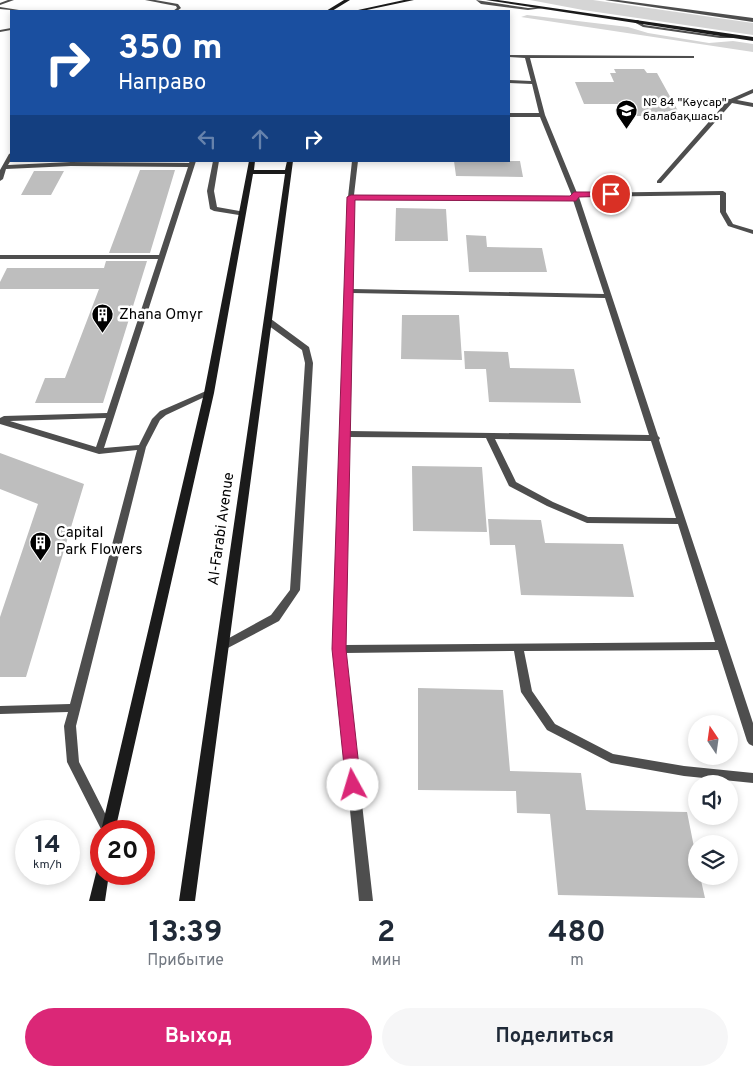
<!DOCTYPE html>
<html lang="ru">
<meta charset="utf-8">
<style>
body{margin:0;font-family:Overpass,sans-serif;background:#f6f6f7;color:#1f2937;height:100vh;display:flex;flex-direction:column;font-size:19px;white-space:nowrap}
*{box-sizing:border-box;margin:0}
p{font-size:16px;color:#747a83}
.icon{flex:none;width:28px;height:28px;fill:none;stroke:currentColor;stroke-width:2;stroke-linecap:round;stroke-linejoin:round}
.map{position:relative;height:901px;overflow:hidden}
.sheet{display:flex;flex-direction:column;background:#fff;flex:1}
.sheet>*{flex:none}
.hud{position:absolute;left:10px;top:10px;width:500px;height:152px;border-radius:0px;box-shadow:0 2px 8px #0003;background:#1a4fa0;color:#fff;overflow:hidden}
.needle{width:32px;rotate:347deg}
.controls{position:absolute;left:688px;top:715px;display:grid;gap:10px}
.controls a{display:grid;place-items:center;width:50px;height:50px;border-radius:50%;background:#fff;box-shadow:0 2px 8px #0003;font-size:25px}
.speed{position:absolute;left:15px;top:820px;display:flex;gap:10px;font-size:25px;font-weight:700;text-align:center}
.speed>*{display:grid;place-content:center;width:65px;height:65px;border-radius:50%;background:#fff;box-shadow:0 2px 8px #0003;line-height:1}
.speed small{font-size:12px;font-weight:400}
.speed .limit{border:8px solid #d22;background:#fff;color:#111}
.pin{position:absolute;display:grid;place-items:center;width:42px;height:42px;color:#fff;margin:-21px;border:2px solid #fff;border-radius:50%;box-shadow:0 1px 5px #0007}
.me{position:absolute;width:55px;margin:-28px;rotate:354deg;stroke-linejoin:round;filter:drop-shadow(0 0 4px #0008)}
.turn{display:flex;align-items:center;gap:18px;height:105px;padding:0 25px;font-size:22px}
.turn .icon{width:65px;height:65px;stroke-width:2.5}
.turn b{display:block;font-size:35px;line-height:42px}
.lanes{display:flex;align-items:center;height:48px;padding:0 25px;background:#0003;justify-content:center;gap:25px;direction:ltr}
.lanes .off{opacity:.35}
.eta{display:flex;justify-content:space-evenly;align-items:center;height:85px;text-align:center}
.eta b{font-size:30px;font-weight:700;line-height:35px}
.cta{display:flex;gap:10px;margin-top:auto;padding:10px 25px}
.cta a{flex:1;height:58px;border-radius:30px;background:#db2777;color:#fff;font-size:20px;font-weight:700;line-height:58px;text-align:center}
.cta a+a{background:#f6f6f7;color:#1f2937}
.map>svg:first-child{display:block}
.green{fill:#d5d5d5}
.building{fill:#bebebe}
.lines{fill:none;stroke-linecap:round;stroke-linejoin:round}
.lane{fill:#4e4e4e;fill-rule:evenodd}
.street{fill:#4e4e4e;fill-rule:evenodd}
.secondary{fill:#1b1b1b;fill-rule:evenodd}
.route{fill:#db2777;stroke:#8e194d}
.labels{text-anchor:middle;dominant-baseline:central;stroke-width:5;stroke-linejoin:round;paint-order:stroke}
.far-poi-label{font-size:12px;fill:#000;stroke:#fff;text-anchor:start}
.poi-label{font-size:15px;fill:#000;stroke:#fff;text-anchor:start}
.street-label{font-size:15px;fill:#000;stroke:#fff}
</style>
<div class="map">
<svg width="753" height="901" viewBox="0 0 753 901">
<rect width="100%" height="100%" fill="#fff"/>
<!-- green -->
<path class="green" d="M530,0H593L753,23V35L583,10Z
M527,15L628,27L648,33L709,43L733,41L753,44V52L521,17Z"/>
<!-- building -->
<path class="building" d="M614,69H644L647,73H657L678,111H668L670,116H637L634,111H628L624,104H584L575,82H614L610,73H616Z
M454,161H520L523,177L456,176Z
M140,170H175L150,253H109Z
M34,171H64L51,195H21Z
M396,208L446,209L448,241H395Z
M466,235L486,236L487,247L542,248L547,272H469Z
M106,261H147L103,403H35L45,378H65L99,289H0V282L7,268H104Z
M402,315H459L462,360L401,359Z
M464,351L508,352L510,368L574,369L581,403L489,402L486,369H465Z
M0,453L84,484L26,677H0V617L38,504L0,489Z
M412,466L482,467L487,532L413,531Z
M488,519L541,520L545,543L623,544L634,597L521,595L515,545H490Z
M418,688L503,690L510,771L581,773L586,810L687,812L696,857V876H700L705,898L558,895L550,814L517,813L516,791L418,790Z"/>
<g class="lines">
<!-- lane -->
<path class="lane" d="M8,0H14L0,5V3Z
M145,0H155L178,4L181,8L177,11H173L177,8L176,6Z
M476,0L528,8L541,7L543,8L528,10L481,4Z
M0,7L19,10L21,11L0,9Z
M634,20H638L644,25L720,36H738L740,37L738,38H720L643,27L634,22Z
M11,28V30L0,32V30Z
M509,55L694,56V58H530L545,115L577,193L723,191L726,193V212L733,224L753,230V234L728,226L720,212V195L579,197L658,436L660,438L659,440L753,723V746L749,744L747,741L718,650L524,651L532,691L555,724L613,754L684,766L753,773V783L684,776L611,763L547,730L521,692L514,651L345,653L373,901H359L334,649L348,197L352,161H358L354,195L572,196L540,117H509V113H539L532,84L509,83V80L531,81L525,58L509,57ZM354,199L573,200L604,294L352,289ZM352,293L605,298L649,435L349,431ZM349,437L486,438L509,486L547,506L587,523L678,524L715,642L344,645ZM495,439L651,441L676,518L588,517L553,502L516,482Z
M684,98L730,99L733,101L730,103L682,101V99Z
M11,153V160L8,165L71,162L189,163L190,161H196L104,448L139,445L152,419L160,411L206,391H209L213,393L166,415L160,420L146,447L76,726L79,762L114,831H102L67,762L64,726L68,712L0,714V706L70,704L137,450L99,454L0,424V418L4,416L107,413L158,259H0V255H159L188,167L71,166L6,169L3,179L0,181V170L9,154ZM106,418L96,447L10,421Z
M265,319H271L309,347L313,363L300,590L279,621L224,650L220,649L219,646L220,643L271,615L290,590L305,363L302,350L265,323L264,321Z"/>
<!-- street -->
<path class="street" d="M605,0H618L753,18V22Z
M753,89V93L737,100L753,103V107L732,103L661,183H657V181L728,100Z
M213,161H219L214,191L217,207L245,212V216L214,211L210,209L207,191Z"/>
<!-- secondary -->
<path class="secondary" d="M344,0H350L332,11H326Z
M404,0H414L362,11L358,10Z
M486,0H498L753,37V41Z
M249,161H255L254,170H285L287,161H293L195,901H179L285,174H253L214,393L115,831H101L204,393Z
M101,868V874H109L105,901H89L97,869Z"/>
</g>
<!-- route -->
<path class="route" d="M611,192L615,194L614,196L579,197L576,201L355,200L346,649L361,785L359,789L353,791L348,789L346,785L332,649L347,197L351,195L570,196L574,192Z"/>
<!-- icons -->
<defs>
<symbol id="school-pin" viewBox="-11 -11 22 30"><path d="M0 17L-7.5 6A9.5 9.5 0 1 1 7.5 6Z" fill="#000" stroke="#fff"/><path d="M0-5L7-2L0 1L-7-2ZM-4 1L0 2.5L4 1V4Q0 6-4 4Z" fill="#fff"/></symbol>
<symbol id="building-pin" viewBox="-11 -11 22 30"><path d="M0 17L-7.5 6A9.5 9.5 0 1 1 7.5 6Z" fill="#000" stroke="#fff"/><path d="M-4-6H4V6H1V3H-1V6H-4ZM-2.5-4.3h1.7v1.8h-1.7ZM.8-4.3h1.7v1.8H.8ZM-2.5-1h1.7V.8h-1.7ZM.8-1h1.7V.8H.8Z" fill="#fff"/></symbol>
</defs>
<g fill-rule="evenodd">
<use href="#school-pin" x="614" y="98" width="25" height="34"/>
<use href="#building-pin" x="90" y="302" width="25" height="34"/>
<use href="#building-pin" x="28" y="530" width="25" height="34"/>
</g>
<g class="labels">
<!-- far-poi labels -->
<g class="far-poi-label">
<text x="643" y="103">№ 84 "Кәусар"<tspan x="643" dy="14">балабақшасы</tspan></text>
</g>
<!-- poi labels -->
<g class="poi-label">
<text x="119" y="315">Zhana Omyr</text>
<text x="56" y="533">Capital<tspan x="56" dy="17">Park Flowers</tspan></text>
</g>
<!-- street labels -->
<g class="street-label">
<text transform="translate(222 529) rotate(-82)">Al-Farabi Avenue</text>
</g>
</g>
</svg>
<div class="controls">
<a><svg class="needle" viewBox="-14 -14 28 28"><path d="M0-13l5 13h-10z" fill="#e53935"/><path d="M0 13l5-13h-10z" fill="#747a83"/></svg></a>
<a><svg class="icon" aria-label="sound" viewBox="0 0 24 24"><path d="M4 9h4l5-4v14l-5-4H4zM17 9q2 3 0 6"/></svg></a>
<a><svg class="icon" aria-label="layers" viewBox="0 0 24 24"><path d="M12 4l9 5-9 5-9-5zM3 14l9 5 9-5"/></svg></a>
</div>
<div class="speed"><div>14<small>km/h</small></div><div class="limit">20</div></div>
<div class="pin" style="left:611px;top:194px;background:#d93025"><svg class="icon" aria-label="arrive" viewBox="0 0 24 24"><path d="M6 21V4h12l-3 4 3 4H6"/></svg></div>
<svg class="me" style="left:353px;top:785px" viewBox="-20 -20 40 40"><circle r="19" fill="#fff"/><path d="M0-13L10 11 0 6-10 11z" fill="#db2777"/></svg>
<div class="hud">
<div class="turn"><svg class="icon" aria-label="right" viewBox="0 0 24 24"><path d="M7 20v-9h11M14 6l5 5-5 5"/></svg><div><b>350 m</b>Направо</div></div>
<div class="lanes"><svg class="icon off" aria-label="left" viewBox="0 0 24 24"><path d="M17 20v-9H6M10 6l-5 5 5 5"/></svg><svg class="icon off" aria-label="ahead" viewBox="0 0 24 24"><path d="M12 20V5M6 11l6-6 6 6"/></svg><svg class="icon" aria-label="right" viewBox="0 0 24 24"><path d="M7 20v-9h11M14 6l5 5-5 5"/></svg></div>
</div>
</div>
<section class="sheet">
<div class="eta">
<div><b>13:39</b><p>Прибытие</p></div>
<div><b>2</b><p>мин</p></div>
<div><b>480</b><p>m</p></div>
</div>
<div class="cta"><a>Выход</a><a>Поделиться</a></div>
</section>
